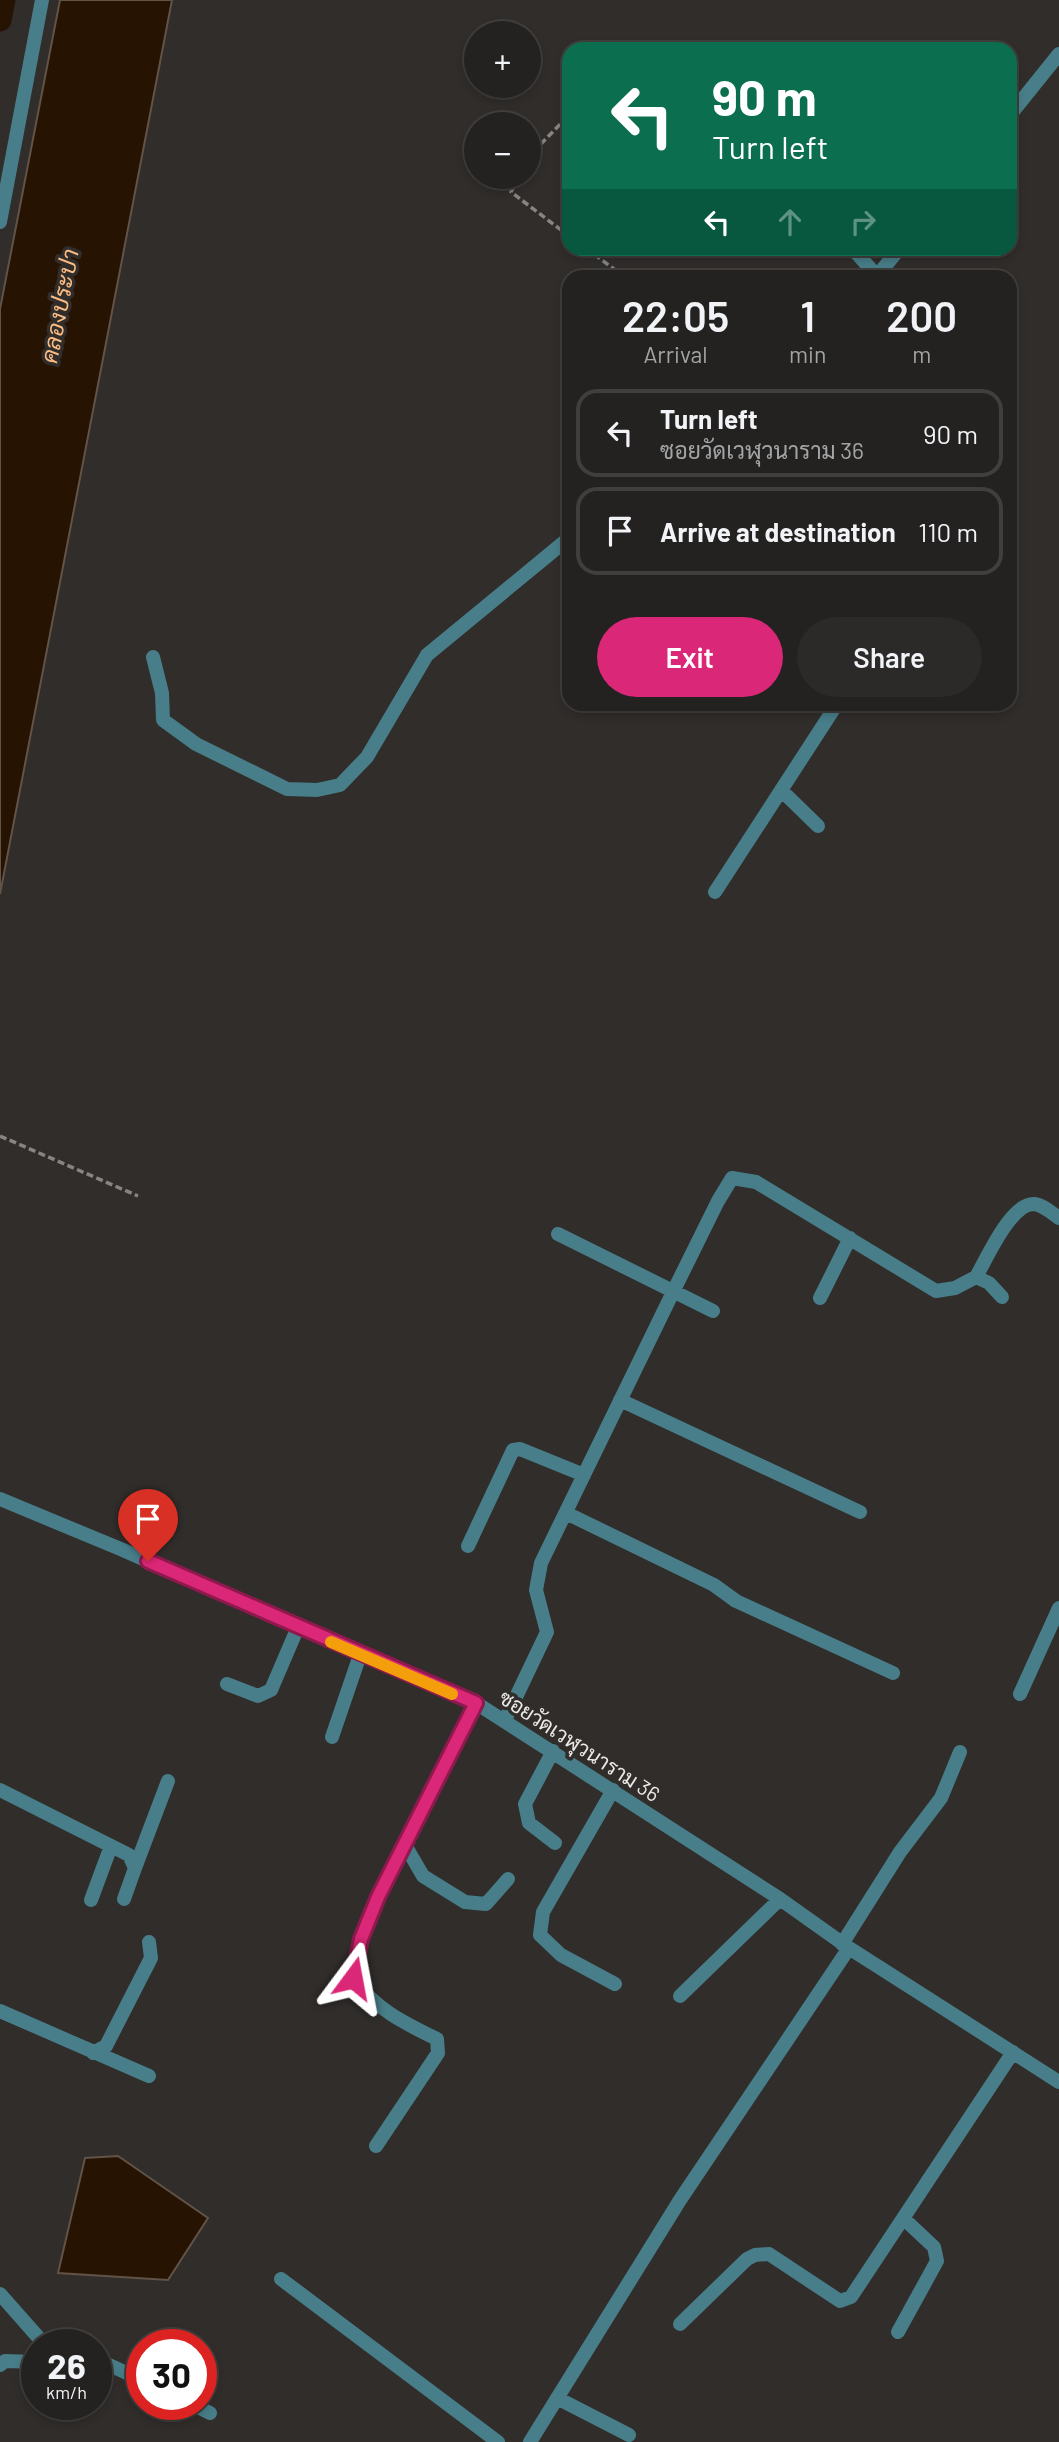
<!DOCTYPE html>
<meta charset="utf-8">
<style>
body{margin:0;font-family:Barlow,Sarabun,sans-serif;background:#2c2a29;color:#f1f3f6;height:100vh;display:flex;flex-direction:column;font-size:26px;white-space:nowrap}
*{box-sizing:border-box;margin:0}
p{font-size:23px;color:#a3a4a5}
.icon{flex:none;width:38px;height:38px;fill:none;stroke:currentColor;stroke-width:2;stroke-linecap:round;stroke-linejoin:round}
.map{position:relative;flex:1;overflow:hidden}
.side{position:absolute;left:562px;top:270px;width:455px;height:441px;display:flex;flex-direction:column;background:#242220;border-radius:21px;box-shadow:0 4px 10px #0003,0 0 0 2px #413f3e}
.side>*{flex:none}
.hud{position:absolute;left:562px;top:42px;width:455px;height:214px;border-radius:21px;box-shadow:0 4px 10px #0003,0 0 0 2px #413f3e;background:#0b6e4f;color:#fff;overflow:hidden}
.tools{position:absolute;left:464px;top:21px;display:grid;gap:14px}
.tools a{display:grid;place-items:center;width:77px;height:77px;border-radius:50%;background:#242220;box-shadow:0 4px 10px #0003,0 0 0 2px #413f3e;font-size:35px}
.speed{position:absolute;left:21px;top:2329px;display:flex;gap:14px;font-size:35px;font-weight:700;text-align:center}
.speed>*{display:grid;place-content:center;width:91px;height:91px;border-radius:50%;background:#242220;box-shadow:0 4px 10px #0003,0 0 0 2px #413f3e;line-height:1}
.speed small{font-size:18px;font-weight:400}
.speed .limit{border:10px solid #d22;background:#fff;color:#111}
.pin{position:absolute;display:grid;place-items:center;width:60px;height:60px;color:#fff;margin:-72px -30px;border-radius:50% 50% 50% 0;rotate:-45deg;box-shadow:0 0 7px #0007}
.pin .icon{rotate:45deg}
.me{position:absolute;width:77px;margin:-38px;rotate:13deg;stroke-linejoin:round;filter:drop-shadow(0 0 5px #0008)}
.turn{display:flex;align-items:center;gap:24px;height:147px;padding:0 35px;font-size:32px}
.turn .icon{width:91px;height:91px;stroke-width:2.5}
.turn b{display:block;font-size:49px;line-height:60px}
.lanes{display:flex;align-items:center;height:66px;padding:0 35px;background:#0003;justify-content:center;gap:35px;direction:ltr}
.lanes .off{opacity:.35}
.eta{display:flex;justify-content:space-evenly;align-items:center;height:119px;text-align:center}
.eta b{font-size:42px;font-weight:600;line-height:49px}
.cta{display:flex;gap:14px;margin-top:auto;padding:14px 35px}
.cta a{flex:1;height:80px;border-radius:42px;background:#db2777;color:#fff;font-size:28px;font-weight:600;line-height:80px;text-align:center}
.cta a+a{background:#2c2a29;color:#f1f3f6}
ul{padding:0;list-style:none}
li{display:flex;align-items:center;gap:21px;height:88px;margin:0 14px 10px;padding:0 21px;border:4px solid #413f3e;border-radius:21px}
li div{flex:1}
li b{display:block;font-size:26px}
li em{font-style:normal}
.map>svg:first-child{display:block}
.water{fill:#271302;stroke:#625347;stroke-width:2}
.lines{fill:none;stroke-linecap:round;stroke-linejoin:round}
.canal{stroke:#271302;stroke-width:23}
.path{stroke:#878482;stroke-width:3.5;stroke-dasharray:7 3.5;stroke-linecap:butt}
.minor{stroke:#487e89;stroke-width:14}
.tertiary{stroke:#487e89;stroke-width:14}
.route-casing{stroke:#8e194d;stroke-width:18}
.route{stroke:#db2777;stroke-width:12}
.slow{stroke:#f59e0b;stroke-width:12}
.labels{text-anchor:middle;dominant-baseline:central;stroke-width:7;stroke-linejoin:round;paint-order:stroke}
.street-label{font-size:21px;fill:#ebe9e7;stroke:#302d2b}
.water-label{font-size:23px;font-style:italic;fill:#fbbb82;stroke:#302d2b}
</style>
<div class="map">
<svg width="1059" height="2442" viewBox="0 0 1059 2442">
<rect width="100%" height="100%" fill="#302d2b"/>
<!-- water -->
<path class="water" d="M60,0H172L0,894V309Z
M118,2156L208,2218L168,2280L58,2273L85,2158Z"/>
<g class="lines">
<!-- canal -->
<path class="canal" d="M0,20L4,0"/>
<!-- path -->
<path class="path" d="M528,161L538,147L569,115
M519,177L511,192L569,236
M586,248L623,276
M0,1136L138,1196"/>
<!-- minor -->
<path class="minor" d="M1010,115L1059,54
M852,248L877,276
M877,276L900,248
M153,657L162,693L163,720L196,744L287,789L317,790L340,785L367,757L427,655L569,538
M781,790L818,826
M715,892L837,704
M558,1234L713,1311
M976,1277C987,1258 1011,1203 1034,1204C1043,1205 1052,1213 1059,1218
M820,1298L850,1238
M620,1400L860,1512
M0,1499L123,1550L354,1652L476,1703L780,1899L849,1948L1059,2082
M566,1513L714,1585L736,1601L893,1673
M468,1546L513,1450L520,1449L584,1475
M227,1684L258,1696L271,1690L298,1627
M1020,1694L1059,1608
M505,1720L547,1632L536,1590L541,1563L673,1292L718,1201L732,1178L756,1182L936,1291L955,1288L976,1277L989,1283L1002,1297
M332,1737L360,1655
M553,1751L525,1804L529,1823L555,1843
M0,1790L129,1855L135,1868L124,1899
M613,1790L543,1912L540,1935L561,1955L615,1984
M405,1845L423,1876L465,1902L486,1904L508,1879
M135,1868L168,1781
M91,1900L111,1846
M842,1944L900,1852L941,1798L960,1752
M680,1996L780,1899
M0,2011L149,2076
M93,2053L106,2046L151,1958L149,1942
M376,2146L438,2053L437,2039C404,2023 375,2009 353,1978L361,1939L378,1897L476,1703
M281,2279L498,2442
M0,2294L45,2345
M680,2324L747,2259L755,2255L769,2254L840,2301L851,2297L1013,2052
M898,2332L937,2261L934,2247L903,2218
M96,2363L107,2364L142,2380
M0,2365L5,2361L37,2362
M557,2398L629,2435
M192,2404L210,2413
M530,2442L680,2200L849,1948"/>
<!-- tertiary -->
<path class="tertiary" d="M0,222L42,0"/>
</g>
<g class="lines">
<defs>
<path id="route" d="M148,1561L476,1703L378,1897L361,1939L353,1978"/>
</defs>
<!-- route casing -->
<use href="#route" class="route-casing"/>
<!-- route -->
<use href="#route" class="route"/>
<!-- slow -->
<path class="slow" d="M331,1642L452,1694"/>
</g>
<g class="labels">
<!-- street labels -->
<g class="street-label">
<text transform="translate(580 1745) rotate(33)">ซอยวัดเวฬุวนาราม 36</text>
</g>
<!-- water labels -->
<g class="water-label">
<text transform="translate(59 306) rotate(-79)">คลองประปา</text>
</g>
</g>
</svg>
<div class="tools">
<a>+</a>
<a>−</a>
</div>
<div class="speed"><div>26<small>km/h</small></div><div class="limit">30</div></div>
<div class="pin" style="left:148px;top:1561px;background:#d93025"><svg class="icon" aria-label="arrive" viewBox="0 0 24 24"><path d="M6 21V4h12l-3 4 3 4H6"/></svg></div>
<svg class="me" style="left:353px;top:1978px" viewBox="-20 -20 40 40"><path d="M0-17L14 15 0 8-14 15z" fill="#db2777" stroke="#fff" stroke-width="4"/></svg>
<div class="hud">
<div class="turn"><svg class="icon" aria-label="left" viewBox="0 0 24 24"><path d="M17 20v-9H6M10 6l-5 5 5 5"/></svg><div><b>90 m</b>Turn left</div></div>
<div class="lanes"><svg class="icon" aria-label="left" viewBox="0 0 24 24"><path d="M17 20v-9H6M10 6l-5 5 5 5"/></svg><svg class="icon off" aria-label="ahead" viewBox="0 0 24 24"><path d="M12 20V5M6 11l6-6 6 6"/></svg><svg class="icon off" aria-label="right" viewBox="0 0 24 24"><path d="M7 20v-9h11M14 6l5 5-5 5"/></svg></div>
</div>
<section class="side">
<div class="eta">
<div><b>22:05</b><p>Arrival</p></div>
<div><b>1</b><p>min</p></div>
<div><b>200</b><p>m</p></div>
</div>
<ul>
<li><svg class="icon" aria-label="left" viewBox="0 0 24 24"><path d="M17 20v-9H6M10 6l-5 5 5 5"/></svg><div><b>Turn left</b><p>ซอยวัดเวฬุวนาราม 36</p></div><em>90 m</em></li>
<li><svg class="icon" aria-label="arrive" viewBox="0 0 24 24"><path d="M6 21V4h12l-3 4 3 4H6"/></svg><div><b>Arrive at destination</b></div><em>110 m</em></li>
</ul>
<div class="cta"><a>Exit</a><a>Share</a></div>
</section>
</div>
